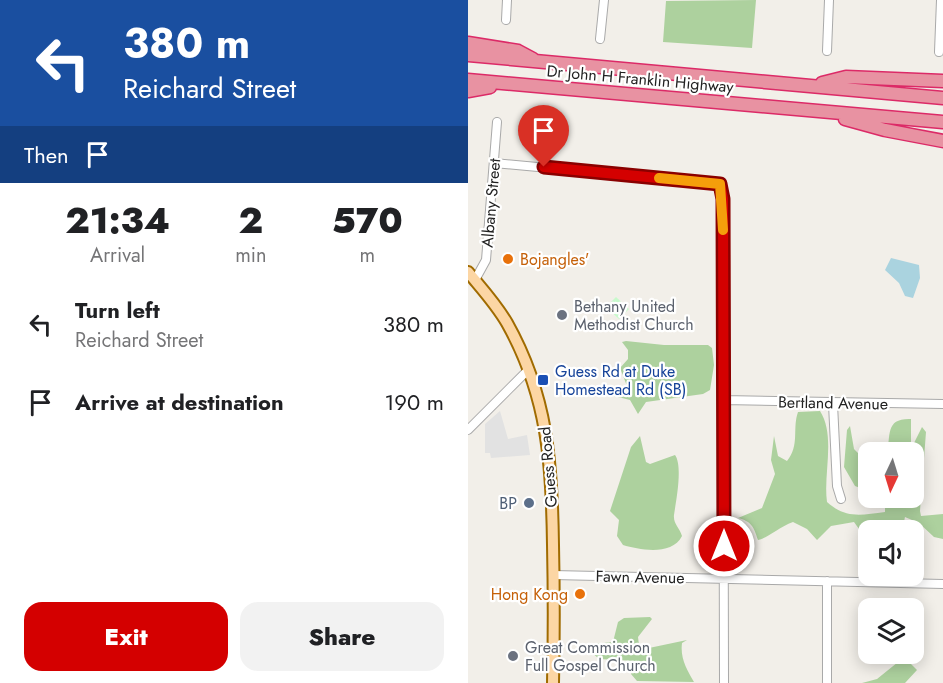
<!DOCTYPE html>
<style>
body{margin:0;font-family:Jost,sans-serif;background:#f2f2f2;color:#202124;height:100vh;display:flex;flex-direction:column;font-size:22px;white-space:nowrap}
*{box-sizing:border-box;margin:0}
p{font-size:20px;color:#757577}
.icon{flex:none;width:33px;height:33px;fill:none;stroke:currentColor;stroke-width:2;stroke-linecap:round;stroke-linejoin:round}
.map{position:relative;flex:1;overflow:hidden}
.details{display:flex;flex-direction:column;background:#fff;width:468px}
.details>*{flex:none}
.banner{background:#1a4fa0;color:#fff;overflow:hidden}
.needle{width:39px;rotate:184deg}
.buttons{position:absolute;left:390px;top:442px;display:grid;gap:12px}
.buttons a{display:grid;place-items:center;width:66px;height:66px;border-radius:12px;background:#fff;box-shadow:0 3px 15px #0003;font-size:30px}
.pin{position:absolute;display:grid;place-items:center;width:51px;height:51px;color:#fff;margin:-62px -26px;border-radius:50% 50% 50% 0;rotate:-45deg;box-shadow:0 0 6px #0007}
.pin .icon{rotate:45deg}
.me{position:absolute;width:66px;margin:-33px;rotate:0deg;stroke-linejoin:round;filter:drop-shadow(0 0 4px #0008)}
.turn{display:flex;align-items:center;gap:21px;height:126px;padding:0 24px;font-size:27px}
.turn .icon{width:78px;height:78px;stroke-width:2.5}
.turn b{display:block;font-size:42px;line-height:51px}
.then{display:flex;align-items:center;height:57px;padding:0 24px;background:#0003;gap:12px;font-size:22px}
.eta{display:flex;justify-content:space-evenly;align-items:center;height:102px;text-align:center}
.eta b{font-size:36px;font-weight:800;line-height:42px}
.button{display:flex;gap:12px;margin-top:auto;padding:12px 24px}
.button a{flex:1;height:69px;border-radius:18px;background:#d40000;color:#fff;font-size:24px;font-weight:800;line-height:69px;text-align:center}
.button a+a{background:#f2f2f2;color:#202124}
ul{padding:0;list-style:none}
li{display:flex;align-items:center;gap:18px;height:78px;padding:0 24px}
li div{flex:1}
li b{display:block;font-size:22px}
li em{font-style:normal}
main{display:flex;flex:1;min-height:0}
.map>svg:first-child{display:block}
.forest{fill:#add19e}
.park{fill:#c8facc}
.parking{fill:#e2e2e2}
.water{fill:#aad3df}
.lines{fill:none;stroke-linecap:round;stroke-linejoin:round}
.minor-casing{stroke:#a9a9a9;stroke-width:10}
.major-casing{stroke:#a06b00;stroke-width:14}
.highway-casing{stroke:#dc2a67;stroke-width:15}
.minor{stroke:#fff;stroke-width:8}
.major{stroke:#fcd6a4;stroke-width:10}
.highway{stroke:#e892a2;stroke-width:12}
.route-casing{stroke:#8a0000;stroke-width:15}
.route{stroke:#d40000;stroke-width:10}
.slow{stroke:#f59e0b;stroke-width:10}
.food-dot{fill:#e8710a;stroke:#fff;stroke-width:2}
.worship-dot{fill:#6b7280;stroke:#fff;stroke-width:2}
.transit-dot{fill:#1a4fb4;stroke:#fff;stroke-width:2}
.service-dot{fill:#5c6f8a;stroke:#fff;stroke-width:2}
.labels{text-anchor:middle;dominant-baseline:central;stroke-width:4.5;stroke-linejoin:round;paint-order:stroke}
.street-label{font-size:16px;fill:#222;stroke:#fff}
.food-label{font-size:16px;fill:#c56008;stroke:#fff;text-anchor:start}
.worship-label{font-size:16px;fill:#5b616d;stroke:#fff;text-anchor:start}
.transit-label{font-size:16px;fill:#164399;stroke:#fff;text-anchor:start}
.service-label{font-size:16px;fill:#4e5e75;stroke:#fff;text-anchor:end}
</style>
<main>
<section class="details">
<div class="banner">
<div class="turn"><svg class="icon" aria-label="left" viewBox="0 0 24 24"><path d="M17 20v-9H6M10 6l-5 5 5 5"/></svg><div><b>380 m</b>Reichard Street</div></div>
<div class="then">Then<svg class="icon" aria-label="arrive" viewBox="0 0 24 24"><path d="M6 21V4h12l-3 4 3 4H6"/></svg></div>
</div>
<div class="eta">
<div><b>21:34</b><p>Arrival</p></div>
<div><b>2</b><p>min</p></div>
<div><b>570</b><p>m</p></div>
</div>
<ul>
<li><svg class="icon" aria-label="left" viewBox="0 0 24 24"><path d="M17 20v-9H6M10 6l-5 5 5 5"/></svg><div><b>Turn left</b><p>Reichard Street</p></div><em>380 m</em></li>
<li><svg class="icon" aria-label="arrive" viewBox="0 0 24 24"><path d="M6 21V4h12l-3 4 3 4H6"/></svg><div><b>Arrive at destination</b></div><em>190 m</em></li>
</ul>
<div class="button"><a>Exit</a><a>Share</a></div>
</section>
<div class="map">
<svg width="475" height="683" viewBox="0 0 475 683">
<rect width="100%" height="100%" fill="#f2efe9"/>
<!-- forest -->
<path class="forest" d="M288,0L284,48L195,42L198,1Z
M158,341L196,345H240L244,348L246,365L242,390L235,394L178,402L170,414L162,400L146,396L157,392L159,386L152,368L160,359V350L154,342Z
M352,411C368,436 355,474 359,502C378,519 393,515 417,512V498H446V453H419C423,435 417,418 443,419V442L445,445L454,427L458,432L452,511L453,516L475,514V539L466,537L451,523L437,517L434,531H400V548L395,547L391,529L386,522L363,526L349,540L339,529L325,522C311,527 300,538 290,540C286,527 283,521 270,518L294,508L307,474L303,460L306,436L310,456L319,461C332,445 324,429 330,412Z
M382,426L386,449L392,455L402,452L404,453H400V491L387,486L376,467L379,430Z
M172,436L178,462L182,464L207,455C215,466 208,501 206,515C205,524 212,528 214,536C204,556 172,550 155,545L149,536L151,520L142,511L163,447Z
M182,617L184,619L170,637L171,645L181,648L219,640L214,643C212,658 219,670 226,682L169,681L163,674L169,661L131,659L119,648L126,644L145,642L150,622L156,618Z
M440,654L441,662L449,670L437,683H394L409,679Z"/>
<!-- park -->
<path class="park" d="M148,297L161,309L151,319L141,310V304Z"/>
<!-- parking -->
<path class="parking" d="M32,411L40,439L59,435L62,455L23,458L22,453H17V424Z"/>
<!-- water -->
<path class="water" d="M423,258L451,265L452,278L445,298L437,296L431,283L417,270Z"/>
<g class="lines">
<defs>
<path id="minor" d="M38,20L39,0
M132,39L136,0
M359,51L361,0
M471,52L473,0
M26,163L252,184L255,219L256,683
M7,280L18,260L29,122
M255,400L475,404
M365,404L369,486L373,499
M0,430L61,369
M85,575L475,584
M359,581V683"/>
<path id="major" d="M0,272C14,289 28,304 39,323C80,396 84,464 85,545C86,591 86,637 85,683"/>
<path id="highway" d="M0,43L50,51L65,59
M0,55L475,98
M0,80L475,122
M354,83L378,77L475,81
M0,91L22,87
M377,119L417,130L475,141"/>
</defs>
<!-- minor casing -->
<use href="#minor" class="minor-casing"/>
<!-- major casing -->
<use href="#major" class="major-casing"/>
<!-- highway casing -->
<use href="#highway" class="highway-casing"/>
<!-- minor -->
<use href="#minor" class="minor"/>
<!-- major -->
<use href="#major" class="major"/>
<!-- highway -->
<use href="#highway" class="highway"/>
</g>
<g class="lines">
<defs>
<path id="route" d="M76,167L252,184L255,199L256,546"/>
</defs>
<!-- route casing -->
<use href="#route" class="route-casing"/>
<!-- route -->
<use href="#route" class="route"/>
<!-- slow -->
<path class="slow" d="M191,178L252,184L255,230"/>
</g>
<!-- markers -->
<g class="food-dot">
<circle cx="40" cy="259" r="6"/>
<circle cx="112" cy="594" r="6"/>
</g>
<g class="worship-dot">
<circle cx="94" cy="315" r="6"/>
<circle cx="45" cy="656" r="6"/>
</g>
<rect class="transit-dot" x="69" y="374" width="12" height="12" rx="3"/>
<circle class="service-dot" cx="61" cy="503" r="6"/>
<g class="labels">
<!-- street labels -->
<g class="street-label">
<text transform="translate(172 79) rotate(5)">Dr John H Franklin Highway</text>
<text transform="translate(23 203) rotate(-85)">Albany Street</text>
<text transform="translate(365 403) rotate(1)">Bertland Avenue</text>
<text transform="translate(80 467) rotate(-95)">Guess Road</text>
<text transform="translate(172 577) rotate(1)">Fawn Avenue</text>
</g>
<!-- food labels -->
<g class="food-label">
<text x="52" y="259">Bojangles'</text>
<text x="100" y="594" text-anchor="end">Hong Kong</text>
</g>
<!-- worship labels -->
<g class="worship-label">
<text x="106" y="306">Bethany United<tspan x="106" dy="18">Methodist Church</tspan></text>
<text x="57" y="647">Great Commission<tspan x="57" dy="18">Full Gospel Church</tspan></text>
</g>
<!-- transit labels -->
<g class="transit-label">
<text x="87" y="371">Guess Rd at Duke<tspan x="87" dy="18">Homestead Rd (SB)</tspan></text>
</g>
<!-- service labels -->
<g class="service-label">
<text x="49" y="503">BP</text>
</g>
</g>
</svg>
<div class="buttons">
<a><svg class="needle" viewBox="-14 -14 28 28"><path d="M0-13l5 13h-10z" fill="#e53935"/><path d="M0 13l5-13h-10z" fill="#757577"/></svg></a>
<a><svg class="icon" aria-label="sound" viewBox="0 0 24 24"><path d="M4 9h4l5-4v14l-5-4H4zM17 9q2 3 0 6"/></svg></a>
<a><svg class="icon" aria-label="layers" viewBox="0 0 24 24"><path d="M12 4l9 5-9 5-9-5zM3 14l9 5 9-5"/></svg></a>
</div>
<div class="pin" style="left:76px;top:167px;background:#d93025"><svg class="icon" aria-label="arrive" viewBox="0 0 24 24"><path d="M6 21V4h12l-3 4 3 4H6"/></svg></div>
<svg class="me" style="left:256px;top:546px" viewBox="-20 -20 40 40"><circle r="17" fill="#d40000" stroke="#fff" stroke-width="3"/><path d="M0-11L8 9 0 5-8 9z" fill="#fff"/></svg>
</div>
</main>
